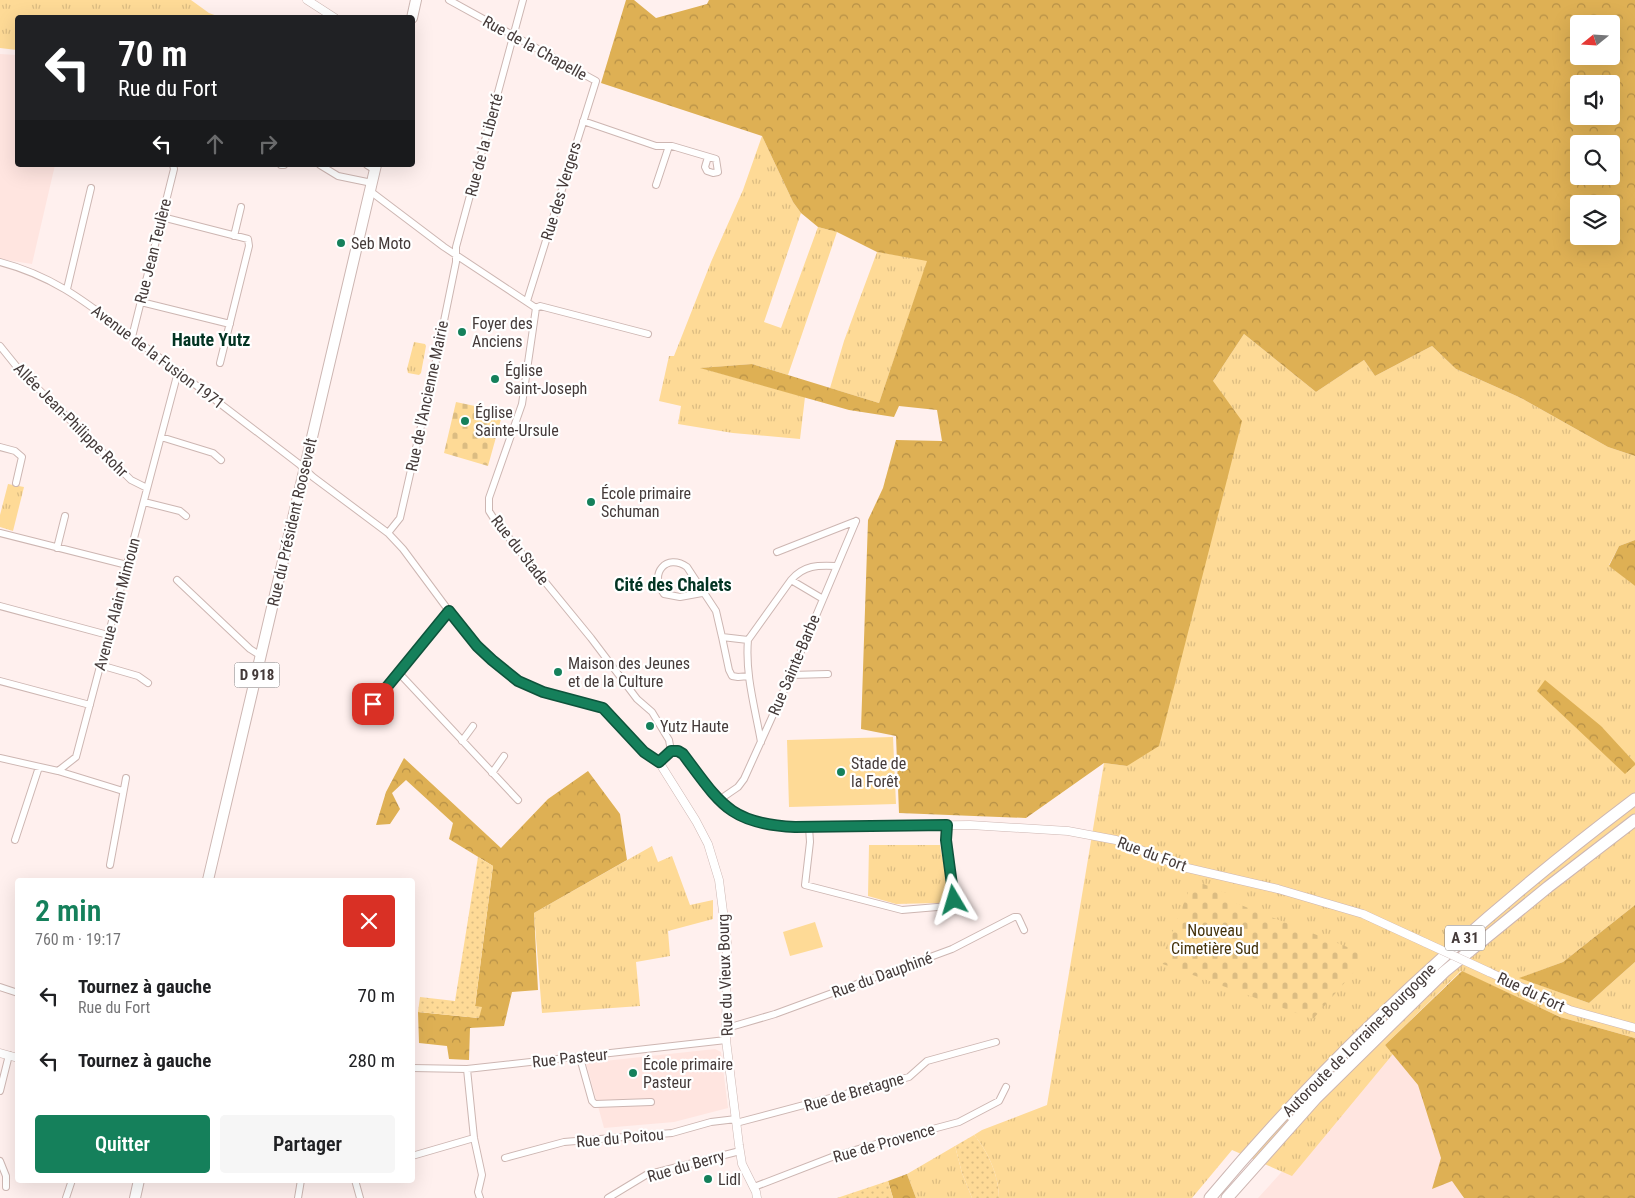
<!DOCTYPE html>
<html lang="fr">
<meta charset="utf-8">
<style>
body{margin:0;font-family:"Roboto Condensed",sans-serif;background:#f6f6f6;color:#202124;height:100vh;display:flex;flex-direction:column;font-size:19px;white-space:nowrap}
*{box-sizing:border-box;margin:0}
p{font-size:16px;color:#757577}
.icon{flex:none;width:28px;height:28px;fill:none;stroke:currentColor;stroke-width:2;stroke-linecap:round;stroke-linejoin:round}
.map{position:relative;flex:1;overflow:hidden}
.drawer{position:absolute;left:15px;top:878px;width:400px;height:305px;display:flex;flex-direction:column;background:#fff;border-radius:5px;box-shadow:0 5px 20px #0002}
.drawer>*{flex:none}
.hud{position:absolute;left:15px;top:15px;width:400px;height:152px;border-radius:5px;box-shadow:0 5px 20px #0002;background:#202124;color:#fff;overflow:hidden}
.needle{width:32px;rotate:252deg}
.buttons{position:absolute;left:1570px;top:15px;display:grid;gap:10px}
.buttons a{display:grid;place-items:center;width:50px;height:50px;border-radius:5px;background:#fff;box-shadow:0 5px 20px #0002;font-size:25px}
.pin{position:absolute;display:grid;place-items:center;width:42px;height:42px;color:#fff;margin:-21px;border-radius:10px;box-shadow:0 2px 8px #0006}
.me{position:absolute;width:55px;margin:-28px;rotate:353deg;stroke-linejoin:round;filter:drop-shadow(0 0 4px #0008)}
.turn{display:flex;align-items:center;gap:18px;height:105px;padding:0 20px;font-size:22px}
.turn .icon{width:65px;height:65px;stroke-width:2.5}
.turn b{display:block;font-size:35px;line-height:42px}
.lanes{display:flex;align-items:center;height:48px;padding:0 20px;background:#0003;justify-content:center;gap:25px;direction:ltr}
.lanes .off{opacity:.35}
.round{display:grid;place-items:center;flex:none;width:52px;height:52px;border-radius:5px;background:#f6f6f6}
.summary{display:flex;align-items:center;justify-content:space-between;height:85px;padding:0 20px}
h1{font-size:30px;font-weight:600;line-height:38px;color:#15805b}
.primary-button{display:flex;gap:10px;margin-top:auto;padding:10px 20px}
.primary-button a{flex:1;height:58px;border-radius:5px;background:#15805b;color:#fff;font-size:20px;font-weight:600;line-height:58px;text-align:center}
.primary-button a+a{background:#f6f6f6;color:#202124}
ul{padding:0;list-style:none}
li{display:flex;align-items:center;gap:15px;height:65px;padding:0 20px}
li div{flex:1}
li b{display:block;font-size:19px}
li em{font-style:normal}
.map>svg:first-child{display:block}
.built{fill:#ffe5e0}
.grass{fill:url(#grass-tufts)}
.forest{fill:url(#forest-crowns);fill-rule:evenodd}
.cemetery{fill:url(#cemetery-stones)}
.garden{fill:url(#garden-dots)}
.pitch{fill:#feda96}
.lines{fill:none;stroke-linecap:round;stroke-linejoin:round}
.minor-casing{stroke:#cdb6b2;stroke-width:8}
.tertiary-casing{stroke:#cdb6b2;stroke-width:9}
.primary-casing{stroke:#cdb6b2;stroke-width:12}
.motorway-casing{stroke:#cdb6b2;stroke-width:13}
.minor{stroke:#fff;stroke-width:6}
.tertiary{stroke:#fff;stroke-width:8}
.primary{stroke:#fff;stroke-width:10}
.motorway{stroke:#fff;stroke-width:11}
.tertiary-bridge-casing{stroke:#cdb6b2;stroke-width:9;stroke-linecap:butt}
.tertiary-bridge{stroke:#fff;stroke-width:8}
.route-casing{stroke:#0e533b;stroke-width:12}
.route{stroke:#15805b;stroke-width:9}
.poi-dot{fill:#15805b;stroke:#fff;stroke-width:2}
.labels{text-anchor:middle;dominant-baseline:central;stroke-width:4.5;stroke-linejoin:round;paint-order:stroke}
.shield{fill:#fff;stroke:#7c7574;stroke-width:1}
.shield-label{font-size:15px;font-weight:bold;fill:#443a39}
.street-label{font-size:16px;fill:#443a39;stroke:#fff}
.poi-label{font-size:16px;fill:#443a39;stroke:#fff;text-anchor:start}
.park-label{font-size:16px;fill:#45320a;stroke:#fff}
.neighbourhood-label{font-size:18px;font-weight:bold;fill:#023423;stroke:#fff}
</style>
<div class="map">
<svg width="1635" height="1198" viewBox="0 0 1635 1198">
<defs>
<pattern id="grass-tufts" width="24" height="20" patternUnits="userSpaceOnUse" patternTransform="scale(1.25)"><rect width="24" height="20" fill="#feda96"/><path d="M3 7l-1-3M5 7V3M7 7l1-3M15 17l-1-3M17 17v-4M19 17l1-3" fill="none" stroke="#dbbc82"/></pattern>
<pattern id="forest-crowns" width="20" height="18" patternUnits="userSpaceOnUse" patternTransform="scale(1.25)"><rect width="20" height="18" fill="#deb054"/><path d="M2 6a3 3 0 1 1 6 0M12 15a3 3 0 1 1 6 0" fill="none" stroke="#b69047"/></pattern>
<pattern id="cemetery-stones" width="16" height="16" patternUnits="userSpaceOnUse" patternTransform="scale(1.25)"><rect width="16" height="16" fill="#feda96"/><path d="M2 7V4a2 2 0 0 1 4 0v3zM10 15v-3a2 2 0 0 1 4 0v3z" fill="#dbbc82"/></pattern>
<pattern id="garden-dots" width="8" height="8" patternUnits="userSpaceOnUse" patternTransform="scale(1.25)"><rect width="8" height="8" fill="#feda96"/><path d="M2 2h.1M6 6h.1" fill="none" stroke="#dbbc82" stroke-width="1.8" stroke-linecap="round"/></pattern>
</defs>
<rect width="100%" height="100%" fill="#fff0ee"/>
<!-- built -->
<path class="built" d="M0,54L17,55L18,165H55L32,264L0,259Z
M1422,1032L1463,1198H1258L1406,1036Z
M715,1049L721,1052L728,1108L674,1122L604,1128L586,1063Z"/>
<!-- grass -->
<path class="grass" d="M0,0H191L209,13L220,17L18,18L17,50L0,48Z
M762,136L793,202L801,213L764,322L781,328L818,227L837,232L788,375L752,364L701,368L805,397L800,439L733,433L678,424L681,406L659,401L669,356H674L711,262L743,190Z
M877,252L928,260L879,403L830,388L844,341Z
M1244,334L1316,392L1364,360L1375,376L1432,346L1456,369L1521,398L1608,447L1635,456V540L1619,546L1609,565L1635,586V905L1563,962L1520,978L1589,1003L1635,962V1038L1560,1017L1461,971L1385,1045L1393,1054L1292,1176L1232,1150L1192,1198H999C999,1176 988,1151 974,1135L982,1130L1047,1105L1104,763L1127,766L1213,381Z
M414,342L425,344L426,346L421,373L419,375L408,373L407,369Z
M8,484L24,487L13,531L0,527V515Z
M869,845H940L949,894L946,899L939,903L896,904L868,896Z
M652,846L658,862L672,856L690,905L713,900V919L668,931L670,956L636,962L640,1006L542,1013L534,913Z
M955,1146L962,1173L972,1198H916L907,1174Z"/>
<!-- forest -->
<path class="forest" d="M626,0H634L656,18L707,4L709,0H1635V456L1608,447L1521,398L1456,369L1432,346L1375,376L1364,360L1316,392L1244,334L1213,381L1242,421L1159,746L1127,766L1104,763L1026,818L899,813L896,736L861,729L868,520L883,488L896,440L942,441L937,410L899,406L894,417L849,410L700,368L752,364L879,403L927,261L877,252L837,232L818,227L801,213L793,202L762,136L601,83ZM1579,24H1611V56H1579ZM1579,84H1611V116H1579ZM1579,144H1611V176H1579ZM1579,204H1611V236H1579Z
M1635,540V586L1609,566L1619,546Z
M1545,680L1601,726L1635,763V765L1625,774L1537,691Z
M404,758L501,848L548,799L588,771L620,814L627,860L534,913L538,990L512,992L504,1026L470,1028L469,1060L449,1059L447,1046L419,1043L418,1012L479,1018L475,1006L493,866L449,839L453,823L406,780L392,793L400,809L390,824L376,825L386,792Z
M1635,905V962L1589,1003L1519,978L1563,962Z
M1462,971L1560,1017L1635,1038V1198H1464L1452,1181L1432,1189L1441,1158L1418,1085L1385,1045Z
M907,1174L916,1198H893L888,1181Z"/>
<!-- cemetery -->
<path class="cemetery" d="M456,402L503,412L488,466L444,453Z
M1193,880L1229,894L1228,900L1365,954L1353,973L1313,1019L1160,963Z"/>
<!-- garden -->
<path class="garden" d="M478,857L493,866L475,1006L482,1007L479,1018L418,1012L420,997L455,1001Z
M974,1135C988,1151 999,1176 999,1198H972L962,1173L955,1146Z
M888,1181L893,1198H837Z"/>
<!-- pitch -->
<path class="pitch" d="M893,737L896,804L789,807L787,740Z
M815,922L823,947L790,956L783,932Z"/>
<g class="lines">
<defs>
<path id="minor" d="M449,0L596,81L527,301
M583,121L656,146H669L656,185
M669,146H672L716,159L718,172L713,173L707,171L705,167L708,157
M281,165H284
M320,165L338,176L372,183
M367,165L375,170
M370,191L444,247L536,308L522,404L489,498V511L496,522L591,638L637,699L652,712L669,740L671,751
M162,217L248,239L249,246L220,363
M234,236L241,207
M0,262C61,278 95,310 144,346C196,385 247,424 299,464L313,477L388,533L403,549L449,611L477,646L506,672L518,681L531,687L603,708L644,752L659,762
M67,289L91,188
M141,302L230,324
M536,308L540,306L648,334
M132,337L174,169L173,165
M0,346L21,372L131,480L147,488
M161,437L213,453L221,460
M0,447L15,451L22,457L16,483
M144,502L180,511L186,516
M0,533L127,565
M388,533L400,518L435,365L456,262V247L523,0
M57,548L65,516
M777,552L856,521
M177,580L250,649L261,656
M791,580C804,565 818,565 836,566
M702,593L680,597L664,594C648,573 667,553 687,567L716,611L722,637L748,640C745,674 755,708 761,742
M0,606L108,635
M449,611L399,673L518,800
M722,637L729,670L732,676L738,677L749,676
M748,640L791,580L823,599
M100,665L138,676L148,683
M791,675L828,674
M0,681L90,705
M373,704L399,673
M462,741L473,726
M0,758L58,771L76,757L178,372
M58,771L123,791
M492,773L504,756
M719,800L738,787L744,779L791,675L856,521
M809,827L810,842L805,885L902,910L949,906L954,901L946,840L947,825
M15,840L39,767
M110,865L126,778
M0,987L18,993
M727,1028L775,1014L952,949L1014,917H1018L1024,930
M580,1058L592,1101L595,1104L651,1102
M412,1068L467,1069L726,1040
M467,1069L474,1138L482,1175L478,1192L480,1198
M0,1091L9,1055
M736,1123L909,1077L927,1061L996,1042
M412,1156L474,1138
M505,1158L564,1142L672,1133L711,1122L736,1119
M0,1161L6,1176V1187
M355,1180L360,1198
M754,1187L832,1157L865,1147L959,1122L999,1101L1006,1087
M66,1198L72,1180
M298,1198L301,1180
M608,1198L646,1175L740,1151"/>
<path id="tertiary" d="M307,0L335,18
M1489,972L1570,1010L1635,1028
M0,1053L18,1058
M757,1198L756,1192L742,1164L739,1145L726,1040L727,943L719,880L708,844L696,821L659,762L671,751H678L683,754L724,806L741,817L761,823L773,826L809,827L970,825L1068,831L1116,840L1183,867L1278,889L1363,914L1426,943"/>
<path id="primary" d="M412,18L416,0
M208,880L376,165
M135,1198L139,1180"/>
<path id="motorway" d="M1210,1198C1335,1049 1480,916 1635,799
M1227,1198L1316,1098L1444,972L1548,887L1635,820"/>
</defs>
<!-- minor casing -->
<use href="#minor" class="minor-casing"/>
<!-- tertiary casing -->
<use href="#tertiary" class="tertiary-casing"/>
<!-- primary casing -->
<use href="#primary" class="primary-casing"/>
<!-- motorway casing -->
<use href="#motorway" class="motorway-casing"/>
<!-- minor -->
<use href="#minor" class="minor"/>
<!-- tertiary -->
<use href="#tertiary" class="tertiary"/>
<!-- primary -->
<use href="#primary" class="primary"/>
<!-- motorway -->
<use href="#motorway" class="motorway"/>
<defs>
<path id="tertiary-bridge" d="M1426,943L1489,972"/>
</defs>
<!-- tertiary-bridge casing -->
<use href="#tertiary-bridge" class="tertiary-bridge-casing"/>
<!-- tertiary-bridge -->
<use href="#tertiary-bridge" class="tertiary-bridge"/>
</g>
<g class="lines">
<defs>
<path id="route" d="M373,704L449,611L477,646L492,660L518,681L543,692L603,708L644,752L659,762L671,751H678L683,754C720,803 729,824 795,827L947,825L946,840L954,900"/>
</defs>
<!-- route casing -->
<use href="#route" class="route-casing"/>
<!-- route -->
<use href="#route" class="route"/>
</g>
<!-- markers -->
<g class="poi-dot">
<circle cx="341" cy="243" r="5"/>
<circle cx="462" cy="332" r="5"/>
<circle cx="495" cy="379" r="5"/>
<circle cx="465" cy="421" r="5"/>
<circle cx="591" cy="502" r="5"/>
<circle cx="558" cy="672" r="5"/>
<circle cx="650" cy="726" r="5"/>
<circle cx="841" cy="772" r="5"/>
<circle cx="633" cy="1073" r="5"/>
<circle cx="708" cy="1179" r="5"/>
</g>
<g class="labels">
<!-- shield labels -->
<g class="shield">
<rect x="234.5" y="662.5" width="45" height="25" rx="4"/>
<rect x="1445" y="925.5" width="40" height="25" rx="4"/>
</g>
<g class="shield-label">
<text x="257" y="675">D 918</text>
<text x="1465" y="938">A 31</text>
</g>
<!-- street labels -->
<g class="street-label">
<text transform="translate(535 48) rotate(29)">Rue de la Chapelle</text>
<text transform="translate(484 145) rotate(-75)">Rue de la Liberté</text>
<text transform="translate(561 191) rotate(-73)">Rue des Vergers</text>
<text transform="translate(153 251) rotate(-76)">Rue Jean Teulère</text>
<text transform="translate(158 357) rotate(37)">Avenue de la Fusion 1971</text>
<text transform="translate(427 396) rotate(-78)">Rue de l'Ancienne Mairie</text>
<text transform="translate(71 420) rotate(45)">Allée Jean-Philippe Rohr</text>
<text transform="translate(292 522) rotate(-77)">Rue du Président Roosevelt</text>
<text transform="translate(520 550) rotate(52)">Rue du Stade</text>
<text transform="translate(117 604) rotate(-75)">Avenue Alain Mimoun</text>
<text transform="translate(794 665) rotate(-67)">Rue Sainte-Barbe</text>
<text transform="translate(1152 854) rotate(20)">Rue du Fort</text>
<text transform="translate(725 975) rotate(-92)">Rue du Vieux Bourg</text>
<text transform="translate(882 975) rotate(-20)">Rue du Dauphiné</text>
<text transform="translate(1531 992) rotate(25)">Rue du Fort</text>
<text transform="translate(1359 1040) rotate(-45)">Autoroute de Lorraine-Bourgogne</text>
<text transform="translate(570 1058) rotate(-6)">Rue Pasteur</text>
<text transform="translate(854 1092) rotate(-16)">Rue de Bretagne</text>
<text transform="translate(620 1138) rotate(-5)">Rue du Poitou</text>
<text transform="translate(884 1143) rotate(-16)">Rue de Provence</text>
<text transform="translate(686 1166) rotate(-16)">Rue du Berry</text>
</g>
<!-- poi labels -->
<g class="poi-label">
<text x="351" y="243">Seb Moto</text>
<text x="472" y="323">Foyer des<tspan x="472" dy="18">Anciens</tspan></text>
<text x="505" y="370">Église<tspan x="505" dy="18">Saint-Joseph</tspan></text>
<text x="475" y="412">Église<tspan x="475" dy="18">Sainte-Ursule</tspan></text>
<text x="601" y="493">École primaire<tspan x="601" dy="18">Schuman</tspan></text>
<text x="568" y="663">Maison des Jeunes<tspan x="568" dy="18">et de la Culture</tspan></text>
<text x="660" y="726">Yutz Haute</text>
<text x="851" y="763">Stade de<tspan x="851" dy="18">la Forêt</tspan></text>
<text x="643" y="1064">École primaire<tspan x="643" dy="18">Pasteur</tspan></text>
<text x="718" y="1179">Lidl</text>
</g>
<!-- park labels -->
<g class="park-label">
<text x="1215" y="930">Nouveau<tspan x="1215" dy="18">Cimetière Sud</tspan></text>
</g>
<!-- neighbourhood labels -->
<g class="neighbourhood-label">
<text x="211" y="339">Haute Yutz</text>
<text x="673" y="584">Cité des Chalets</text>
</g>
</g>
</svg>
<div class="buttons">
<a><svg class="needle" viewBox="-14 -14 28 28"><path d="M0-13l5 13h-10z" fill="#e53935"/><path d="M0 13l5-13h-10z" fill="#757577"/></svg></a>
<a><svg class="icon" aria-label="sound" viewBox="0 0 24 24"><path d="M4 9h4l5-4v14l-5-4H4zM17 9q2 3 0 6"/></svg></a>
<a><svg class="icon" aria-label="search" viewBox="0 0 24 24"><circle cx="10" cy="10" r="6"/><path d="M15 15l6 6"/></svg></a>
<a><svg class="icon" aria-label="layers" viewBox="0 0 24 24"><path d="M12 4l9 5-9 5-9-5zM3 14l9 5 9-5"/></svg></a>
</div>
<div class="pin" style="left:373px;top:704px;background:#d93025"><svg class="icon" aria-label="arrive" viewBox="0 0 24 24"><path d="M6 21V4h12l-3 4 3 4H6"/></svg></div>
<svg class="me" style="left:954px;top:900px" viewBox="-20 -20 40 40"><path d="M0-17L14 15 0 8-14 15z" fill="#15805b" stroke="#fff" stroke-width="4"/></svg>
<div class="hud">
<div class="turn"><svg class="icon" aria-label="left" viewBox="0 0 24 24"><path d="M17 20v-9H6M10 6l-5 5 5 5"/></svg><div><b>70 m</b>Rue du Fort</div></div>
<div class="lanes"><svg class="icon" aria-label="left" viewBox="0 0 24 24"><path d="M17 20v-9H6M10 6l-5 5 5 5"/></svg><svg class="icon off" aria-label="ahead" viewBox="0 0 24 24"><path d="M12 20V5M6 11l6-6 6 6"/></svg><svg class="icon off" aria-label="right" viewBox="0 0 24 24"><path d="M7 20v-9h11M14 6l5 5-5 5"/></svg></div>
</div>
<section class="drawer">
<div class="summary"><div><h1>2 min</h1><p>760 m · 19:17</p></div><a class="round" style="background:#d93025;color:#fff"><svg class="icon" aria-label="close" viewBox="0 0 24 24"><path d="M6 6l12 12M18 6L6 18"/></svg></a></div>
<ul>
<li><svg class="icon" aria-label="left" viewBox="0 0 24 24"><path d="M17 20v-9H6M10 6l-5 5 5 5"/></svg><div><b>Tournez à gauche</b><p>Rue du Fort</p></div><em>70 m</em></li>
<li><svg class="icon" aria-label="left" viewBox="0 0 24 24"><path d="M17 20v-9H6M10 6l-5 5 5 5"/></svg><div><b>Tournez à gauche</b></div><em>280 m</em></li>
</ul>
<div class="primary-button"><a>Quitter</a><a>Partager</a></div>
</section>
</div>
